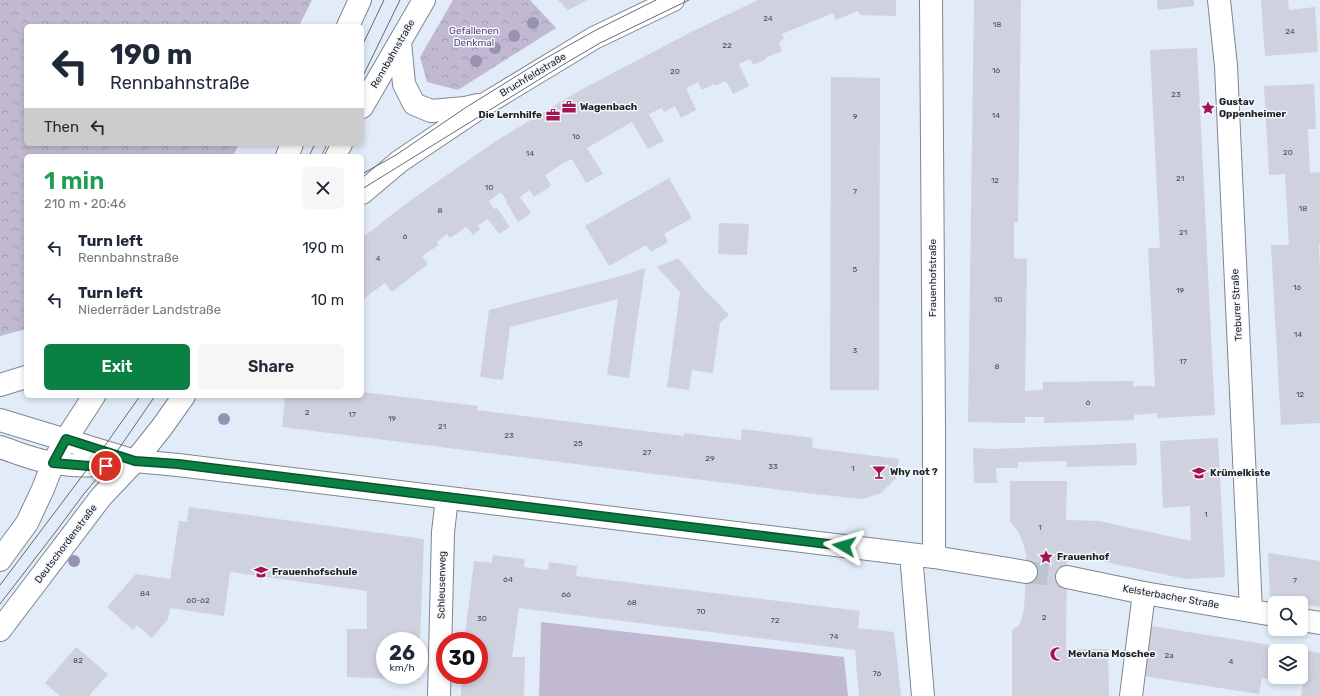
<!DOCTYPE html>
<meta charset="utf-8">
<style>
body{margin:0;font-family:Rubik,sans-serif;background:#f6f6f7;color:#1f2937;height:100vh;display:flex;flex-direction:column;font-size:15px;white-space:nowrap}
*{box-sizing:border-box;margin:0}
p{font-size:13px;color:#747a83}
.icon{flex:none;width:22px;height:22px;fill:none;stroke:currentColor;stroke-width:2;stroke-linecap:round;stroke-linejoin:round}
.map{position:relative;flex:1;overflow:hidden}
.sheet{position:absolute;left:24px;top:154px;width:340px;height:244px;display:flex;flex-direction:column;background:#fff;border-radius:6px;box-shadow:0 2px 6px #0003}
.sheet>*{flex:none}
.banner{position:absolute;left:24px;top:24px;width:340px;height:122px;border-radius:6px;box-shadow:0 2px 6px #0003;background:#fff;color:#1f2937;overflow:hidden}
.tools{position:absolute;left:1268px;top:596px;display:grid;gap:8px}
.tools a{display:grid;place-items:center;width:40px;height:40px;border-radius:6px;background:#fff;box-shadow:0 2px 6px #0003;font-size:20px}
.speed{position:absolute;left:376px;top:632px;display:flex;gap:8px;font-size:20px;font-weight:700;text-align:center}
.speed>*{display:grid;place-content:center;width:52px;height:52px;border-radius:50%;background:#fff;box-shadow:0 2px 6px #0003;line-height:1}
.speed small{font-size:10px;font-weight:400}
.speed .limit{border:6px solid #d22;background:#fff;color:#111}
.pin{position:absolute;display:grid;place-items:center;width:34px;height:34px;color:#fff;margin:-17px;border:2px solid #fff;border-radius:50%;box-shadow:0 1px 4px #0007}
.me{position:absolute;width:44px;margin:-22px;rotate:277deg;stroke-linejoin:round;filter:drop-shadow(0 0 3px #0008)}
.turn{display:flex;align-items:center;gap:14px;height:84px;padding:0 20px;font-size:18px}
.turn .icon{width:52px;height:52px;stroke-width:2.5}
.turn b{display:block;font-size:28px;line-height:34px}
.then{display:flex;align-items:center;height:38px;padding:0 20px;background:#0003;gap:8px;font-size:15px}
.round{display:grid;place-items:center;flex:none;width:42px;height:42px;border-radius:6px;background:#f6f6f7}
.head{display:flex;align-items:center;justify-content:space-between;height:68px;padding:0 20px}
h1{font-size:24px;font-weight:600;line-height:30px;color:#1e9e55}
.cta{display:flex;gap:8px;margin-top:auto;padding:8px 20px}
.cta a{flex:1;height:46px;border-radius:6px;background:#0b8043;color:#fff;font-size:16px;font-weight:600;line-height:46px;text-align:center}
.cta a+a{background:#f6f6f7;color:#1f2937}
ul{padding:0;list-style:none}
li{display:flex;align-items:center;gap:12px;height:52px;padding:0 20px}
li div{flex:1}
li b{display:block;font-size:15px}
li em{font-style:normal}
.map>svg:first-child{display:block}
.green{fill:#c1b9d1}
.park{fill:url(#park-crowns)}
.building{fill:#cfd1df;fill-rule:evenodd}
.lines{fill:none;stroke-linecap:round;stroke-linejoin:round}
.minor-tunnel{stroke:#bbc3ce;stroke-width:22;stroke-dasharray:22 11;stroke-linecap:butt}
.minor-casing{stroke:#7e8691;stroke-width:24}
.major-casing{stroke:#7e8691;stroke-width:24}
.minor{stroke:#fff;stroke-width:22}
.major{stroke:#fff;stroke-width:22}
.tram{stroke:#656b72;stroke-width:1}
.tree{fill:#9892b2}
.route-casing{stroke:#07532c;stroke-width:10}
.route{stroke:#0b8043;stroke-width:7}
.labels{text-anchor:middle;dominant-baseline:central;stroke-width:3;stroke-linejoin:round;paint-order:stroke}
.number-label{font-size:8px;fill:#4a4e54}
.park-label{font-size:10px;fill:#5b4a78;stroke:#f4f8fd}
.street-label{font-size:10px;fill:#1e2226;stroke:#f4f8fd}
.poi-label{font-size:10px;font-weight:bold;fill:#1e2226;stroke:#f4f8fd;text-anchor:start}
</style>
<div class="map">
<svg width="1320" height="696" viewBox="0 0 1320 696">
<defs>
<pattern id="park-crowns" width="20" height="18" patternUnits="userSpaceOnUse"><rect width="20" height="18" fill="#c1b9d1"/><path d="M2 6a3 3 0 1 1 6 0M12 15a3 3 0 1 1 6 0" fill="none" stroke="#a59fb3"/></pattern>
</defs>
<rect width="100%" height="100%" fill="#e2ebf8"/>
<!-- green -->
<path class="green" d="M541,622L844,657L848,696H539Z"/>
<!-- park -->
<path class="park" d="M0,0H312L299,26H26V144H239L233,156H26V329L0,336Z
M453,0H530L556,28L458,90L427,82L420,57Z"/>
<!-- building -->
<path class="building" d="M558,0H587L568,10Z
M758,0H896V16L860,15L858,11L836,20L833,13L782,34L784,39L779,42L782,51L765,58L766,59L753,65L750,59L739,64L749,86L733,94L726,81L715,86L714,84L702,90L698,82L686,88L696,110L681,118L675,106L664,112L662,108L649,114L664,141L648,149L632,122L587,148L603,174L586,183L572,159L562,164L545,175L551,186L534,197L529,190L520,197L531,213L518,222L506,202L507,201L501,192L489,201L494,209L497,208L510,227L499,234L488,219L478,225L480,229L473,235L466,227L450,238L447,234L437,242L439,245L422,256L428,264L392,292L385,283L362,300V238L408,202L496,141L577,92L689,33Z
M974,0H1021L1018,222H1014V258L1027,259L1025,391L1043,390V382L1133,381V386H1155L1148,248H1160L1150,50L1197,48L1215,415L1157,418V413L1134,415V420L1044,423V417H1025V423L968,422Z
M1157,0H1194V6L1158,10Z
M1261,0H1288L1289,10L1315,7L1318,52L1265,56Z
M831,77L880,78L879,390H830Z
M1314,84L1316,129H1308L1310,173L1320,172V243H1319L1320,270V423L1281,425L1271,245H1289L1285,174L1269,175L1264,86Z
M669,178L692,218L664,234L668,242L651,252L646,245L609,266L585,226Z
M719,223L749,224L747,255L718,254Z
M678,258L703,288L729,315L720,323L713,373L692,370L689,390L667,387L680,292L657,267Z
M645,268L629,378L607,375L618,299L510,327L503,380L480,377L489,310L621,276Z
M362,392L478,406L477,410L684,436V433L741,440L742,429L813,438L812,448L899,459L896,478L881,493L862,499L806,493L282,427L285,396H362Z
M1218,438L1225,577L1186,579L1067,554L1066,649H1108L1109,696H1012V630L1020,624L1024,610L1026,572V554L1023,543L1018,531L1010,522V481H1067L1066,520L1099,521L1191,541L1190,506L1163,508L1160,441Z
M1136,443L1137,465L1067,467L1066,461L1018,462V468H996L997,483H974L973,448L992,449Z
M189,507L424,539L420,641H385V675H418V680L347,677V629H367V591L230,572L224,616L170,608L168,619L152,638L137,625L133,630L107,607L136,574L170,579L179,521L187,522Z
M1268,553L1320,561V607L1270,599Z
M493,555L525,559L524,567L548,570L549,562L577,566L576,576L860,611L858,628L894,632L901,696H859L855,650L519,608L512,657H525L524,696H461V675H479L478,636L465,635L474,561L492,563Z
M1144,625L1320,653V696H1301L1303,684L1262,678L1259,694L1136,675ZM1275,651H1301V677H1275Z
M76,647L108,674L89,696H60L45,683Z"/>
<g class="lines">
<!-- minor-tunnel -->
<path class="minor-tunnel" d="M1026,572L1067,577"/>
<defs>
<path id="minor" d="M931,0L934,428V557
M1219,0L1226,66L1251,611
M400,42L404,84L414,104L431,111L465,108L478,105
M362,193L400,161L485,104L594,38L673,0
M0,385L26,377
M0,420L135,461L178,465L934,557L1026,572
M0,447C18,453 36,461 54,463C78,467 102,466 126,462
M911,554L923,696
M1067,577L1144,593L1275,615
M1301,620L1320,623
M439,696L443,532L447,498
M1131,696L1144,593"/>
<path id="major" d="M348,26L360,0
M362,107L424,0
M287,156L292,144
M334,156L341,144
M0,560L27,523L43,489L53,463L66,439L94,396
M0,630L101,497L135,461L162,427L184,396"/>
</defs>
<!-- minor casing -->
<use href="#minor" class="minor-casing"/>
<!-- major casing -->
<use href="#major" class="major-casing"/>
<!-- minor -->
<use href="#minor" class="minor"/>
<!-- major -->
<use href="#major" class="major"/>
<!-- tram -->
<path class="tram" d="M362,46L384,0
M362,78L400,0
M309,156L315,144
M324,156L330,144
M362,174L396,155L465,108L539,62L596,30L656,0
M362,189L561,66L600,43L689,0
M0,585L101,451L140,396
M0,604L57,530L83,495L107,466L155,396"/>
</g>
<!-- trees -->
<g class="tree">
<circle cx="533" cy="23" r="6"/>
<circle cx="514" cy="36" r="6"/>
<circle cx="495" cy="48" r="6"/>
<circle cx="476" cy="61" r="6"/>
<circle cx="224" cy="419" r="6"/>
<circle cx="74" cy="561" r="6"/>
</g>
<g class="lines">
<defs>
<path id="route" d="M106,466H89L53,463L66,439L135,461L178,464L844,546"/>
</defs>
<!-- route casing -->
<use href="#route" class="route-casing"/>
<!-- route -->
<use href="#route" class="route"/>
</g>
<!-- icons -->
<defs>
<symbol id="office-bare" viewBox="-9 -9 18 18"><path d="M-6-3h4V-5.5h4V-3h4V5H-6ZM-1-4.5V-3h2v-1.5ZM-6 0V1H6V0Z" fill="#a61450" stroke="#f4f8fd" stroke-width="2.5" paint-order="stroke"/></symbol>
<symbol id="sight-bare" viewBox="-9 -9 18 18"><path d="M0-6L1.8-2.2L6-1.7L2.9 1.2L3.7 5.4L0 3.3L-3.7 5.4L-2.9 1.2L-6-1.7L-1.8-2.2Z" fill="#a61450" stroke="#f4f8fd" stroke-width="2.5" paint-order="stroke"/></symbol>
<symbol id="bar-bare" viewBox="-9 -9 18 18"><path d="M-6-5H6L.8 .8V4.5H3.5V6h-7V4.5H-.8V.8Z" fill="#a61450" stroke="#f4f8fd" stroke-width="2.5" paint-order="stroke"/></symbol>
<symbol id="school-bare" viewBox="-9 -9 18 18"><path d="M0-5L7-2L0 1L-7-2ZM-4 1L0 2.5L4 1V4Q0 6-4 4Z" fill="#a61450" stroke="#f4f8fd" stroke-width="2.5" paint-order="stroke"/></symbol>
<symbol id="mosque-bare" viewBox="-9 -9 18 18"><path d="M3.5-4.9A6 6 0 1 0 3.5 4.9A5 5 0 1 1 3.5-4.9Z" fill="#a61450" stroke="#f4f8fd" stroke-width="2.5" paint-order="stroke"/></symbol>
</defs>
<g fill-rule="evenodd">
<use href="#office-bare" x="559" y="97" width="20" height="20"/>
<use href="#sight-bare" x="1198" y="98" width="20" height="20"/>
<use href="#office-bare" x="543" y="105" width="20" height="20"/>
<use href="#bar-bare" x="869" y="462" width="20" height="20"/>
<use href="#school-bare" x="1189" y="463" width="20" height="20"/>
<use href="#sight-bare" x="1036" y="547" width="20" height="20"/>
<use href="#school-bare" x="251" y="562" width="20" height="20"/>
<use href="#mosque-bare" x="1047" y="644" width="20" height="20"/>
</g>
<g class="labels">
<!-- number labels -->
<g class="number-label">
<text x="768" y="18">24</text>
<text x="997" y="24">18</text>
<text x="1290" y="31">24</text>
<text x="727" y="45">22</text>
<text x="996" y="70">16</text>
<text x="675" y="71">20</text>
<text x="1176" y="94">23</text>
<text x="996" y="115">14</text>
<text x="855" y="116">9</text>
<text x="576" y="136">16</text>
<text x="1288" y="152">20</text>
<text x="530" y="153">14</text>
<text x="1180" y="178">21</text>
<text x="995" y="180">12</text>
<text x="489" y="187">10</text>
<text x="855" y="191">7</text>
<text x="1303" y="208">18</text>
<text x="440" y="210">8</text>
<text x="1183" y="232">21</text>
<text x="405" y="236">6</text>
<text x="378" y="258">4</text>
<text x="855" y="269">5</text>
<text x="1297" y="287">16</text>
<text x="1180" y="290">19</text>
<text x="998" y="299">10</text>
<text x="1298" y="334">14</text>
<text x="855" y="350">3</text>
<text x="1183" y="361">17</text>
<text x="997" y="366">8</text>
<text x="1300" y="394">12</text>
<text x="1088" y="402">6</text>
<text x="307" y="412">2</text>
<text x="352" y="414">17</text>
<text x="392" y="418">19</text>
<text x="442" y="426">21</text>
<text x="509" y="435">23</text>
<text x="578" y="443">25</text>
<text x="647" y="452">27</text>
<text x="710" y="458">29</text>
<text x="773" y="466">33</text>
<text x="853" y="468">1</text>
<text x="1206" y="514">1</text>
<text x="1040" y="527">1</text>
<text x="508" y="579">64</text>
<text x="1295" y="580">7</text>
<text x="145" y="593">84</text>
<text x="566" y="594">66</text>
<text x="198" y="600">60-62</text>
<text x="632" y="602">68</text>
<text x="701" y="611">70</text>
<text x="1044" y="617">2</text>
<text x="482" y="618">30</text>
<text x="775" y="620">72</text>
<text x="834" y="636">74</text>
<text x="1169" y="655">2a</text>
<text x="78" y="660">82</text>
<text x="1231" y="661">4</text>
<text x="877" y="673">76</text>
</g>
<!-- park labels -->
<g class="park-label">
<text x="474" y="31">Gefallenen<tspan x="474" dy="12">Denkmal</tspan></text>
</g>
<!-- street labels -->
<g class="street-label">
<text transform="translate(393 54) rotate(-60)">Rennbahnstraße</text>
<text transform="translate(533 75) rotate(-31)">Bruchfeldstraße</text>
<text transform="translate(933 278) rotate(-90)">Frauenhofstraße</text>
<text transform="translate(1237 305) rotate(-93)">Treburer Straße</text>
<text transform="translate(66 544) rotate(-53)">Deutschordenstraße</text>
<text transform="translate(442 585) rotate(-89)">Schleusenweg</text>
<text transform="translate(1171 597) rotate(10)">Kelsterbacher Straße</text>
</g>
<!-- poi labels -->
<g class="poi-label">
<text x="1219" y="102">Gustav<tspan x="1219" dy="12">Oppenheimer</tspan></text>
<text x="580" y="107">Wagenbach</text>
<text x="542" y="115" text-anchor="end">Die Lernhilfe</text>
<text x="890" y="472">Why not ?</text>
<text x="1210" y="473">Krümelkiste</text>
<text x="1057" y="557">Frauenhof</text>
<text x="272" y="572">Frauenhofschule</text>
<text x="1068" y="654">Mevlana Moschee</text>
</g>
</g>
</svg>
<div class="tools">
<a><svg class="icon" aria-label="search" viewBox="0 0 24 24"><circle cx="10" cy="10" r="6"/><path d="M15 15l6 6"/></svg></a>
<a><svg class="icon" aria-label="layers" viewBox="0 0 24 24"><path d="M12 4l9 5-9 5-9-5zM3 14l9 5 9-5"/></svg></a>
</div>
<div class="speed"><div>26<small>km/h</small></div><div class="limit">30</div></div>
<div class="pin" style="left:106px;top:466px;background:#d93025"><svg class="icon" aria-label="arrive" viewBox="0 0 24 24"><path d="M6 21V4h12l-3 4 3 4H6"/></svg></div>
<svg class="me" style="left:844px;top:546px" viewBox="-20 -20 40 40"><path d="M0-17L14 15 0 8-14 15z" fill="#0b8043" stroke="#fff" stroke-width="4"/></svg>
<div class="banner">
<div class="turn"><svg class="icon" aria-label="left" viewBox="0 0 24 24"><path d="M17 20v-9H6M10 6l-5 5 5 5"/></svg><div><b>190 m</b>Rennbahnstraße</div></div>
<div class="then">Then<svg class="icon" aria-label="left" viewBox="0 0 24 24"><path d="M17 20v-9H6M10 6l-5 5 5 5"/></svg></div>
</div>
<section class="sheet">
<div class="head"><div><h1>1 min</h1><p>210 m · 20:46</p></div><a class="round"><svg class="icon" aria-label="close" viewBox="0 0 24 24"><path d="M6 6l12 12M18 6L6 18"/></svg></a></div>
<ul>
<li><svg class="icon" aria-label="left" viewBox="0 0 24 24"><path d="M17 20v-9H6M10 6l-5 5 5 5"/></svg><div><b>Turn left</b><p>Rennbahnstraße</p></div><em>190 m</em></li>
<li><svg class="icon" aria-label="left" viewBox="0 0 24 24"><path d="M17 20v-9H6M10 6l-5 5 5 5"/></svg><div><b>Turn left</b><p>Niederräder Landstraße</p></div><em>10 m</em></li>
</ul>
<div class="cta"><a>Exit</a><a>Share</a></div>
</section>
</div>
